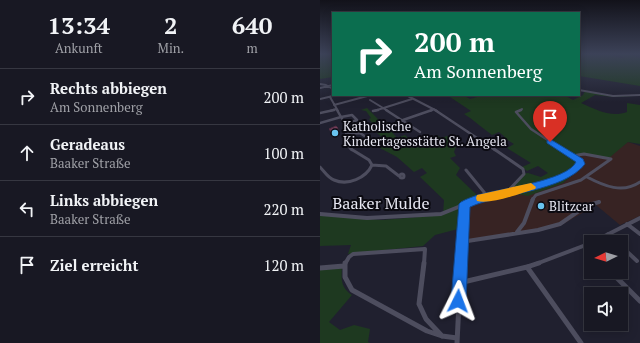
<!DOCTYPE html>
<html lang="de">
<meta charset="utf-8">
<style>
body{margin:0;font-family:"PT Serif",serif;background:#252530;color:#f1f3f6;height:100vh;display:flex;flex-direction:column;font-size:15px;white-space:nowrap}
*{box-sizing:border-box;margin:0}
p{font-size:13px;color:#9fa0a6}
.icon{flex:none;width:22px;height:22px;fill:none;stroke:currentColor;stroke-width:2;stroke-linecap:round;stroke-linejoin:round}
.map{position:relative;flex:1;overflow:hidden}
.panel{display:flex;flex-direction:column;background:#181823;width:320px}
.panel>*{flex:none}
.banner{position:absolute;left:12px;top:12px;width:248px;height:84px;border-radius:0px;box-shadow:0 2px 10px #0003,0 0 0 1px #363741;background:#0b6e4f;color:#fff;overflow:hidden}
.needle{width:26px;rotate:265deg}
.controls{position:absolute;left:264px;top:235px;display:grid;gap:8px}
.controls a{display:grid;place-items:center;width:44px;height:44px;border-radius:0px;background:#181823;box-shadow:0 2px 10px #0003,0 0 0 1px #363741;font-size:20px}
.pin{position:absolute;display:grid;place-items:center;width:34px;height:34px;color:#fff;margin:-41px -17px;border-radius:50% 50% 50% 0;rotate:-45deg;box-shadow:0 0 4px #0007}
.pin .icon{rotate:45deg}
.me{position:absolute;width:44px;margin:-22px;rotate:3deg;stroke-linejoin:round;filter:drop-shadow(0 0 3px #0008)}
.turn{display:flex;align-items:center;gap:14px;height:84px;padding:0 16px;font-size:18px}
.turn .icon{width:52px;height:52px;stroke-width:2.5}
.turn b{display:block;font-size:28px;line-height:34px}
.eta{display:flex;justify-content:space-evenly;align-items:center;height:68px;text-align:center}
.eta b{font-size:24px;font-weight:800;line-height:28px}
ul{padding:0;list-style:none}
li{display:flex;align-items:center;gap:12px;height:56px;padding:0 16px;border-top:1px solid #363741}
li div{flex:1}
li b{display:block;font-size:15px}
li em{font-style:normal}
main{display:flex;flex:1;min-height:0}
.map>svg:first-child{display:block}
.industrial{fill:#372323}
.green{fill:#1e3920}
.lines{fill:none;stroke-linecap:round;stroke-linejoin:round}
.minor-far4{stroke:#4d4d5e;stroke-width:2}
.minor-far3{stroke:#4d4d5e;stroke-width:2.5}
.minor-far2{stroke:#4d4d5e;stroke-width:3}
.minor-far1{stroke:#4d4d5e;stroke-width:4}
.minor{stroke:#4d4d5e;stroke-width:5}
.wall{fill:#653750}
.shaded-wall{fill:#522d41}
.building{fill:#75405d;stroke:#522d41}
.route{fill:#1a73e8;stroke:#114b97}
.slow{fill:#f59e0b}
.poi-dot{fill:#69c4f0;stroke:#0b0a11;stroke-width:1.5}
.labels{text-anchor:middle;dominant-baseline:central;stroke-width:4;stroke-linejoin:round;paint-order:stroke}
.poi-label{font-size:13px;fill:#e7e7f2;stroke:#0b0a11;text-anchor:start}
.near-street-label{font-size:16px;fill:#e7e7f2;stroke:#0b0a11}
</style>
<main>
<section class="panel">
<div class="eta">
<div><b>13:34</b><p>Ankunft</p></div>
<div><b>2</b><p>Min.</p></div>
<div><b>640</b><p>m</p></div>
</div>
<ul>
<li><svg class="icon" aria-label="right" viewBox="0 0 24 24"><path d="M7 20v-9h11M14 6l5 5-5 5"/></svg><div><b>Rechts abbiegen</b><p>Am Sonnenberg</p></div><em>200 m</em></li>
<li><svg class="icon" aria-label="ahead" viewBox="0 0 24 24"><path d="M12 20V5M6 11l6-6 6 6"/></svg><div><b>Geradeaus</b><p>Baaker Straße</p></div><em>100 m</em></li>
<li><svg class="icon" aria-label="left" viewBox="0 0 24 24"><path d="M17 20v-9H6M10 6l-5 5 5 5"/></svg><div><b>Links abbiegen</b><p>Baaker Straße</p></div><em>220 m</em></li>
<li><svg class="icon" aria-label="arrive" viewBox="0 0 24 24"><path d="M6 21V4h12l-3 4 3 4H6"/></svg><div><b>Ziel erreicht</b></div><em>120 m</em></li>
</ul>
</section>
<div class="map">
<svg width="320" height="343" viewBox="0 0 320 343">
<rect width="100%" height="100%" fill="#20202f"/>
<!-- industrial -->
<path class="industrial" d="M308,142L320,146V216L300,225L276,205L238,227L142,242L138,229L141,208L143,202L159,197L243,183L256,172L263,163L253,155L299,148Z"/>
<!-- green -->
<path class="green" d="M0,54H13V77L0,79Z
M259,54L292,55L301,58H304L296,54H310L320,58V86L259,76Z
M265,91L293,96H313L294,97L275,95L261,103C277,110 291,118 307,112V103L320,105V144L308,142L289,158L263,153L254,155L263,163L256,172L243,183L208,196L186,192L202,174L208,173L221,177L228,173L218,166L207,171L202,167L211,163L187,148L194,144L184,138L185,137L179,132L172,135C162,128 154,120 144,114L151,111L127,95L112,97L110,95H143L150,99L157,97L154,95H244L253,100L263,95Z
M47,108L60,121L72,124L67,126L77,138L85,135L89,139H108L117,135L121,138L127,136L139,146L136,147L134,152L136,156L130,158L140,168L136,175L159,197L143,202L141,208L138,229L115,235L103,246L28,254L31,245L0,246V215L62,220L123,215L124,200L100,177L107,173L102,168L94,172L77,157L56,146L53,142L60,145L64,139L47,124L52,123L49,119L51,118L46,111L41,110Z
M22,267C21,280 21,288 32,295L9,322L20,330L34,325L50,329L48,342L50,343H0V270Z"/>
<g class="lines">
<!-- minor-far4 -->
<path class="minor-far4" d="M0,84L6,85L13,89
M0,88L13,85
M259,90L293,96L320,95
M86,95L117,111
M10,97L18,111
M0,99L17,95
M50,100L68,111
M14,105L51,95
M10,111L16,109
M54,111L92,99
M110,111L114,109
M199,111L202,109"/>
<!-- minor-far3 -->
<path class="minor-far3" d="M17,110L25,124L28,146L32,150
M66,110L100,132
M115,110L175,150
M201,110L196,112L211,129L243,150
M53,111L58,110
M0,113L14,110
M21,117L32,115L37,120L25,125
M83,120L112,110
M0,123L21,117
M26,134L40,133L52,141"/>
<!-- minor-far2 -->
<path class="minor-far2" d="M252,156L264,154L291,159
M52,165L66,166L79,176
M0,167C4,171 8,178 14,180C28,186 46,178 52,165L49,160L31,149
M146,170L168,197
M80 176a2 2 0 1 1 4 0a2 2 0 1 1-4 0Z
M267,177C284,186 303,194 320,182
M188,192C213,189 245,183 261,162L242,149
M154,200L187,192L204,174L203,169L174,149
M212,200L216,195L261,180L291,159"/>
<!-- minor-far1 -->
<path class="minor-far1" d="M0,214L47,218L121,214L158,199
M307,224L320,234
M197,232L204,223L213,199
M288,234L297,242
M141,242L218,230L240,224L266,206L279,202
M273,242L320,218
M265,246L271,253
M301,246L317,261
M25,264L29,257L33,254L105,249L104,264
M141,264L144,204
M216,264L271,243"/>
<!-- minor -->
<path class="minor" d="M25,263V277L32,290L107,331L122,336
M104,263L99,304L106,319L122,336
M207,267L261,343
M0,268L24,266
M291,272L320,301
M139,283L207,267L219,263
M122,336L137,338
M137,343L141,263"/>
</g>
<!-- wall -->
<path class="wall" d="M9,129L19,132L15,135L11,133Z"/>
<!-- shaded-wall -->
<path class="shaded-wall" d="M18,128L19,132L15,135L13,132Z"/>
<!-- building -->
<path class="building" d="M16,126L18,128L13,132L9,129Z"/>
<!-- sky -->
<linearGradient id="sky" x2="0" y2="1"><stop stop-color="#12121a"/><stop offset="0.53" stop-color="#3c4258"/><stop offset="1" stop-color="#3c4258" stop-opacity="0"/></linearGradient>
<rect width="320" height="102" fill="url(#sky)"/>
<!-- route -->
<path class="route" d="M230,139L263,159L265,164C243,192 181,193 150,207L146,301L143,306L138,308L133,306L131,301L139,204L141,202C146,199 152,197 158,195C179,189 247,181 256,162L227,143V140Z"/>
<!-- slow -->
<path class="slow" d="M211,183L216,187L215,189C201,193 171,205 157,201L156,198L157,195Z"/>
<!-- markers -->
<g class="poi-dot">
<circle cx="15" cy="133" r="4"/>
<circle cx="221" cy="206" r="4"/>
</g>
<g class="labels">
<!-- poi labels -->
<g class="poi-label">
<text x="23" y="126">Katholische<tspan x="23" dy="15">Kindertagesstätte St. Angela</tspan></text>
<text x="229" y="206">Blitzcar</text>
</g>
<!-- near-street labels -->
<g class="near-street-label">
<text x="61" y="203">Baaker Mulde</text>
</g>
</g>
</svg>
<div class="controls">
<a><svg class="needle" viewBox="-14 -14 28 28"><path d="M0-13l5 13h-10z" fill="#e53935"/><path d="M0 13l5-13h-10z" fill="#9fa0a6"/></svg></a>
<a><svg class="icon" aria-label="sound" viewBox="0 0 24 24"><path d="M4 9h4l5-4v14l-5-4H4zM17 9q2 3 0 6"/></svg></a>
</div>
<div class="pin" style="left:230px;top:142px;background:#d93025"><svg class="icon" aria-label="arrive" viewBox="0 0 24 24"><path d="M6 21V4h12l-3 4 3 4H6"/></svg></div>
<svg class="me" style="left:138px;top:301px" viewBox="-20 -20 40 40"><path d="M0-17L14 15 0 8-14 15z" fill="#1a73e8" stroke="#fff" stroke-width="4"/></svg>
<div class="banner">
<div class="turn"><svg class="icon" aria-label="right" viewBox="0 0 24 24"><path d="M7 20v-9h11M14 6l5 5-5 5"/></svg><div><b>200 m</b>Am Sonnenberg</div></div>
</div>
</div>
</main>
